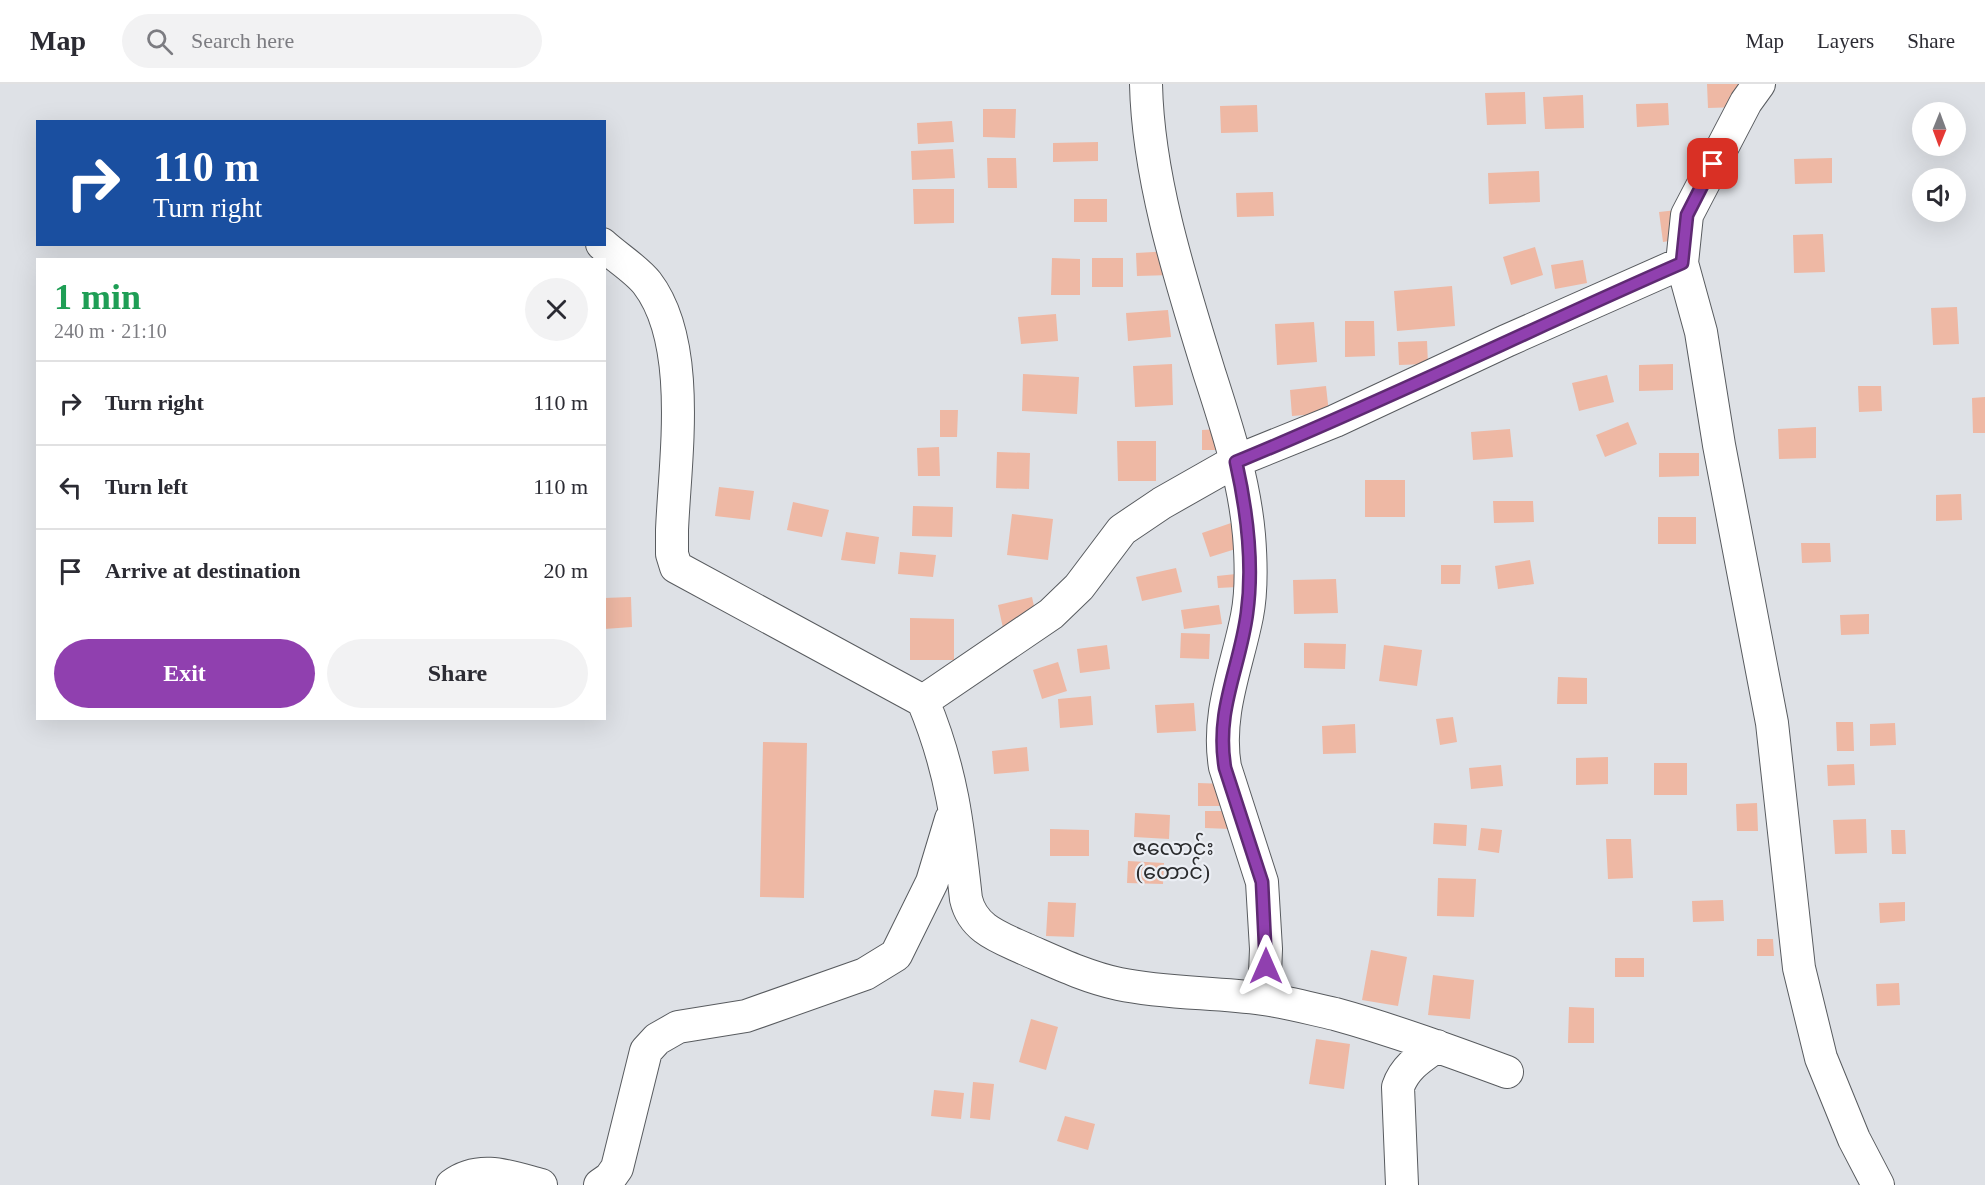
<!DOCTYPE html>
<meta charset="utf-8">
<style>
body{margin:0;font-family:"Times New Roman","Noto Sans Myanmar",serif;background:#f2f2f3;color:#2b2b33;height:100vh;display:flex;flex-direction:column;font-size:22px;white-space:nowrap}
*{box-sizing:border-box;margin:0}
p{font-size:20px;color:#7c7c81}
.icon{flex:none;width:33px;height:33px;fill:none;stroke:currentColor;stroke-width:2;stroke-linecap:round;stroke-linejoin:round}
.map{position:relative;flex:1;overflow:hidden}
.details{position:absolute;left:36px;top:174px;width:570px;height:462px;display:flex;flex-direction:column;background:#fff;border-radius:0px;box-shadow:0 6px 24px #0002}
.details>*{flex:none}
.banner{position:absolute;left:36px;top:36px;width:570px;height:126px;border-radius:0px;box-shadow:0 6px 24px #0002;background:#1a4fa0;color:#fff;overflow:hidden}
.needle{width:39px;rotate:181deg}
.controls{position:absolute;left:1912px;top:18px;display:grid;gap:12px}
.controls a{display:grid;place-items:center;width:54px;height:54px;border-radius:50%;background:#fff;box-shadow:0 6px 24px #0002;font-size:30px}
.pin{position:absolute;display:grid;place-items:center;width:51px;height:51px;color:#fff;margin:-26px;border-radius:12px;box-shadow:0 3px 9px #0006}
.me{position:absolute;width:66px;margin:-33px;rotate:0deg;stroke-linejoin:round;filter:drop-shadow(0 0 4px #0008)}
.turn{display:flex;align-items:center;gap:21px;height:126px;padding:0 18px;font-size:27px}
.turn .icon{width:78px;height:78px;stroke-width:2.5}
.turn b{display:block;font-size:42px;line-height:51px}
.round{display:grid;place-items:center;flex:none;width:63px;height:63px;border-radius:32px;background:#f2f2f3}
.overview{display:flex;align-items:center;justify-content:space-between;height:102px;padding:0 18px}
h1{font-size:36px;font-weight:800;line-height:45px;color:#1e9e55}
.action{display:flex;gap:12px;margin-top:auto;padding:12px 18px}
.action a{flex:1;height:69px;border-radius:36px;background:#9040af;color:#fff;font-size:24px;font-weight:800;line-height:69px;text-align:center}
.action a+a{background:#f2f2f3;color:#2b2b33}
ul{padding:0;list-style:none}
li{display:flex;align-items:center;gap:18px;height:84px;padding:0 18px;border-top:2px solid #e1e1e2}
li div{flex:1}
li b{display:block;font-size:22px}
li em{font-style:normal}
header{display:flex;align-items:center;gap:36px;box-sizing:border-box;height:84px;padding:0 30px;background:#fff;border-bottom:2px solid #e1e1e2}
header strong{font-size:28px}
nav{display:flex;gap:33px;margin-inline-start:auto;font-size:21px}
.search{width:420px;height:54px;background:#f2f2f3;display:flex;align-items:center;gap:15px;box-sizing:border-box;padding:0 21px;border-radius:33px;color:#7c7c81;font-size:22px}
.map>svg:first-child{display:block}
.building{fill:#eeb8a4}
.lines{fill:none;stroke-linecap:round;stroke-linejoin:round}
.minor-casing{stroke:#585b5f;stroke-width:34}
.minor{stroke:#fff;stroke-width:32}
.route-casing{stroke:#5e2a72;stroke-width:15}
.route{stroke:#9040af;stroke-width:10}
.labels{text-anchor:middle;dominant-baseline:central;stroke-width:4.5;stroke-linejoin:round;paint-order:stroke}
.quarter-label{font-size:21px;fill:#2a2b2d;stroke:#ebeef4}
</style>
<header>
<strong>Map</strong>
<div class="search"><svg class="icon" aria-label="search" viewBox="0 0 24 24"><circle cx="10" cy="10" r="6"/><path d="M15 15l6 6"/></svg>Search here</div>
<nav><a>Map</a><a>Layers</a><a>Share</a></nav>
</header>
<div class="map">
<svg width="1985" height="1101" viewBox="0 0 1985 1101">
<rect width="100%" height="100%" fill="#dee1e6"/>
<!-- building -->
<path class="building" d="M1707,0H1738L1739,23L1708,24Z
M1525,8L1526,40L1487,41L1485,9Z
M1583,11L1584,44L1545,45L1543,13Z
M1668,19L1669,41L1637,43L1636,20Z
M1257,21L1258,48L1221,49L1220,22Z
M983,25H1016L1015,54L983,53Z
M952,37L954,58L918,60L917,39Z
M1098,58V77L1053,78V59Z
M953,65L955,94L912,96L911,67Z
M987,74H1016L1017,104H988Z
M1832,74V99L1795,100L1794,75Z
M1539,87L1540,118L1489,120L1488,89Z
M913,105H954V139L914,140Z
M1273,108L1274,132L1237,133L1236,109Z
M1074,115H1107V138H1074Z
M1677,126L1680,155L1663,158L1659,128Z
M1823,150L1825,188L1794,189L1793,151Z
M1535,163L1543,191L1511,201L1503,173Z
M1171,167L1172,191L1137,192L1136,169Z
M1052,174L1080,175V211H1051Z
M1092,174H1123V203H1092Z
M1583,176L1587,199L1555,205L1551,181Z
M1452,202L1455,242L1397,247L1394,207Z
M1957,223L1959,260L1933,261L1931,224Z
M1168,226L1171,253L1128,257L1126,229Z
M1056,230L1058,257L1021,260L1018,233Z
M1345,237H1374L1375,272L1345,273Z
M1314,238L1317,278L1277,281L1275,240Z
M1427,257L1428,280L1399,281L1398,258Z
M1172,280L1173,321L1135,323L1133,282Z
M1673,280V306L1639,307V281Z
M1023,290L1079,293L1077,330L1022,327Z
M1607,291L1614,318L1579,327L1572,299Z
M1326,302L1329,329L1292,332L1290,306Z
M1858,302H1881L1882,327L1859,328Z
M1985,313V349H1973L1972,314Z
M940,326H958L957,353H940Z
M1628,338L1637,360L1605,373L1596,351Z
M1816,343V374L1779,375L1778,345Z
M1220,345L1221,366H1202V346Z
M1510,345L1513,373L1473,376L1471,348Z
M1117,357H1156V397H1118Z
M939,363L940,392H918L917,364Z
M997,368L1030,369L1029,405L996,404Z
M1659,369H1699V392L1659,393Z
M1365,396H1405V433H1365Z
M719,403L754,407L750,436L715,432Z
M1961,410L1962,436L1936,437V411Z
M1493,417H1533L1534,438L1494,439Z
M793,418L829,426L822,453L787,446Z
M913,422L953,423L952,453L912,452Z
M1012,430L1053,435L1048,476L1007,471Z
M1658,433H1696V460H1658Z
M1234,438L1242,463L1210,473L1202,449Z
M846,448L879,453L875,480L841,476Z
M1801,459H1830L1831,478L1802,479Z
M900,468L936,471L933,493L898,490Z
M1530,476L1534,500L1498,505L1495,482Z
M1441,481H1461L1460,500H1441Z
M1176,484L1182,508L1142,517L1136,493Z
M1236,490L1237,503L1218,504L1217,492Z
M1336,495L1338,529L1294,530L1293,496Z
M631,513L632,543L604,545V514Z
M1032,513L1037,536L1003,544L998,521Z
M1219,521L1222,540L1184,545L1181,526Z
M1869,530V550L1841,551L1840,531Z
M910,534L954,535V576H910Z
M1181,549L1210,550L1209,575L1180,574Z
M1304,559L1346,560L1345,585L1304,584Z
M1107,561L1110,585L1080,589L1077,565Z
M1384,561L1422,566L1417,602L1379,597Z
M1058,578L1067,607L1042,615L1033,586Z
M1558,593L1587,594V620H1557Z
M1091,612L1093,641L1060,644L1058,615Z
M1194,619L1196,647L1157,649L1155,621Z
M1453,633L1457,658L1440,661L1436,635Z
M1836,638H1853L1854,667H1837Z
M1895,639L1896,661L1870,662V640Z
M1355,640L1356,669L1323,670L1322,642Z
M763,658L807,659L804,814L760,813Z
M1027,663L1029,687L994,690L992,667Z
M1608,673V700L1576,701V674Z
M1654,679H1687V711H1654Z
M1854,680L1855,701L1828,702L1827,681Z
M1501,681L1503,702L1471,705L1469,684Z
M1198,699L1227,700V722H1198Z
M1757,719L1758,747H1737L1736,720Z
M1205,727H1231L1230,745L1205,744Z
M1135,729L1170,731L1169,755L1134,753Z
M1866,735L1867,769L1835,770L1833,736Z
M1434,739L1467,741L1466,762L1433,760Z
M1481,744L1502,746L1499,769L1478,766Z
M1050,745L1089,746V772H1050Z
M1891,746H1905L1906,770H1892Z
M1606,755H1631L1633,794L1608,795Z
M1128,777L1164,779L1163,800L1127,799Z
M1438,794L1476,795L1474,833L1437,832Z
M1723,816L1724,837L1693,838L1692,817Z
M1048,818L1076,819L1074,853L1046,852Z
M1905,818V837L1880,839L1879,819Z
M1757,855H1773L1774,872H1757Z
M1371,866L1407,873L1398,922L1362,916Z
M1615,874H1644V893H1615Z
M1433,891L1474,896L1470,935L1428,931Z
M1899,899L1900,921L1877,922L1876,900Z
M1569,923L1594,924V959H1568Z
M1031,935L1058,943L1046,986L1019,978Z
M1316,955L1350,960L1344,1005L1309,1000Z
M973,998L994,1000L990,1036L970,1034Z
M934,1006L964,1009L961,1035L931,1032Z
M1065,1032L1095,1040L1088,1066L1057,1057Z"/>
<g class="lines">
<defs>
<path id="minor" d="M1146,0C1148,95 1181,197 1209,288C1226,341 1244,394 1249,451C1251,476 1252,507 1247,532C1237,583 1216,630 1225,683L1262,798L1266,865L1264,915
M1759,0L1746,18L1687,131L1682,179L1701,248L1719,361L1772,639L1799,884L1821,974L1854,1055L1878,1101
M602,160C616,173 636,185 647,199C693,259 675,374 672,446V470L676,483L923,617C952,686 958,741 966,815C973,845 999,853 1025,865C1055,878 1086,893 1119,900C1167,910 1215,908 1263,915C1287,918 1312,925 1335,930C1393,946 1450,967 1507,988
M923,617L1051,530L1079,503L1122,446L1162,419L1236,377L1335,337L1506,257L1682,179
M452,1101C480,1080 511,1093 541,1101
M600,1101L610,1094L617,1084L646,967L657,955L678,943L746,932L865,890L896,871L932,798L951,735
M1402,1101L1398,1003C1405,983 1420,974 1437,962"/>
</defs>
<!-- minor casing -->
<use href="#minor" class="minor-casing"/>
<!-- minor -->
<use href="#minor" class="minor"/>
</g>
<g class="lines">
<defs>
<path id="route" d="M1266,882L1262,798L1225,684C1215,626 1240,584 1247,529C1254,478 1247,427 1236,378C1387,316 1533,244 1682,179L1687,131L1713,80"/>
</defs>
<!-- route casing -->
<use href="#route" class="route-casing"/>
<!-- route -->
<use href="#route" class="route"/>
</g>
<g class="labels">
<!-- quarter labels -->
<g class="quarter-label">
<text x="1173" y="764">ဇလောင်း<tspan x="1173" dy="24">(တောင်)</tspan></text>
</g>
</g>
</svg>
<div class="controls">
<a><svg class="needle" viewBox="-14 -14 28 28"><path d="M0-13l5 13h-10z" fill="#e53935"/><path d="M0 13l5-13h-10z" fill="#7c7c81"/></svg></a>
<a><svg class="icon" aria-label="sound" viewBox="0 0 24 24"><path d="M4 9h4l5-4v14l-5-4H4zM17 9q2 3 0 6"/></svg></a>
</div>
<div class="pin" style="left:1713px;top:80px;background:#d93025"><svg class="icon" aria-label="arrive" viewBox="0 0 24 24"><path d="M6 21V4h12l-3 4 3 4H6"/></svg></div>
<svg class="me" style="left:1266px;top:882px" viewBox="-20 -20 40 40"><path d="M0-17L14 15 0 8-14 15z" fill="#9040af" stroke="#fff" stroke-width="4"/></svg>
<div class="banner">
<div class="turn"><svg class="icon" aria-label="right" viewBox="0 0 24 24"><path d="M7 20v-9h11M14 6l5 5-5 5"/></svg><div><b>110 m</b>Turn right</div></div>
</div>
<section class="details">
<div class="overview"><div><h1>1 min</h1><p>240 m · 21:10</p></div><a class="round"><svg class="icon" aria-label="close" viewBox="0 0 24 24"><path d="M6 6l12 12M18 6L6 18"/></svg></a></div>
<ul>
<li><svg class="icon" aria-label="right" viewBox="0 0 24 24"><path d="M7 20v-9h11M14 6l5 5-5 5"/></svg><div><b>Turn right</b></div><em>110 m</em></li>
<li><svg class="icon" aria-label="left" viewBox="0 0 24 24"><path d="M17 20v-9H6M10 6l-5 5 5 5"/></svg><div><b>Turn left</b></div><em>110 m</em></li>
<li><svg class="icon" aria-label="arrive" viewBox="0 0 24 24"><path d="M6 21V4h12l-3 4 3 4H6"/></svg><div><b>Arrive at destination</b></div><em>20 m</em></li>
</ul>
<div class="action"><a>Exit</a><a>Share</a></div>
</section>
</div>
